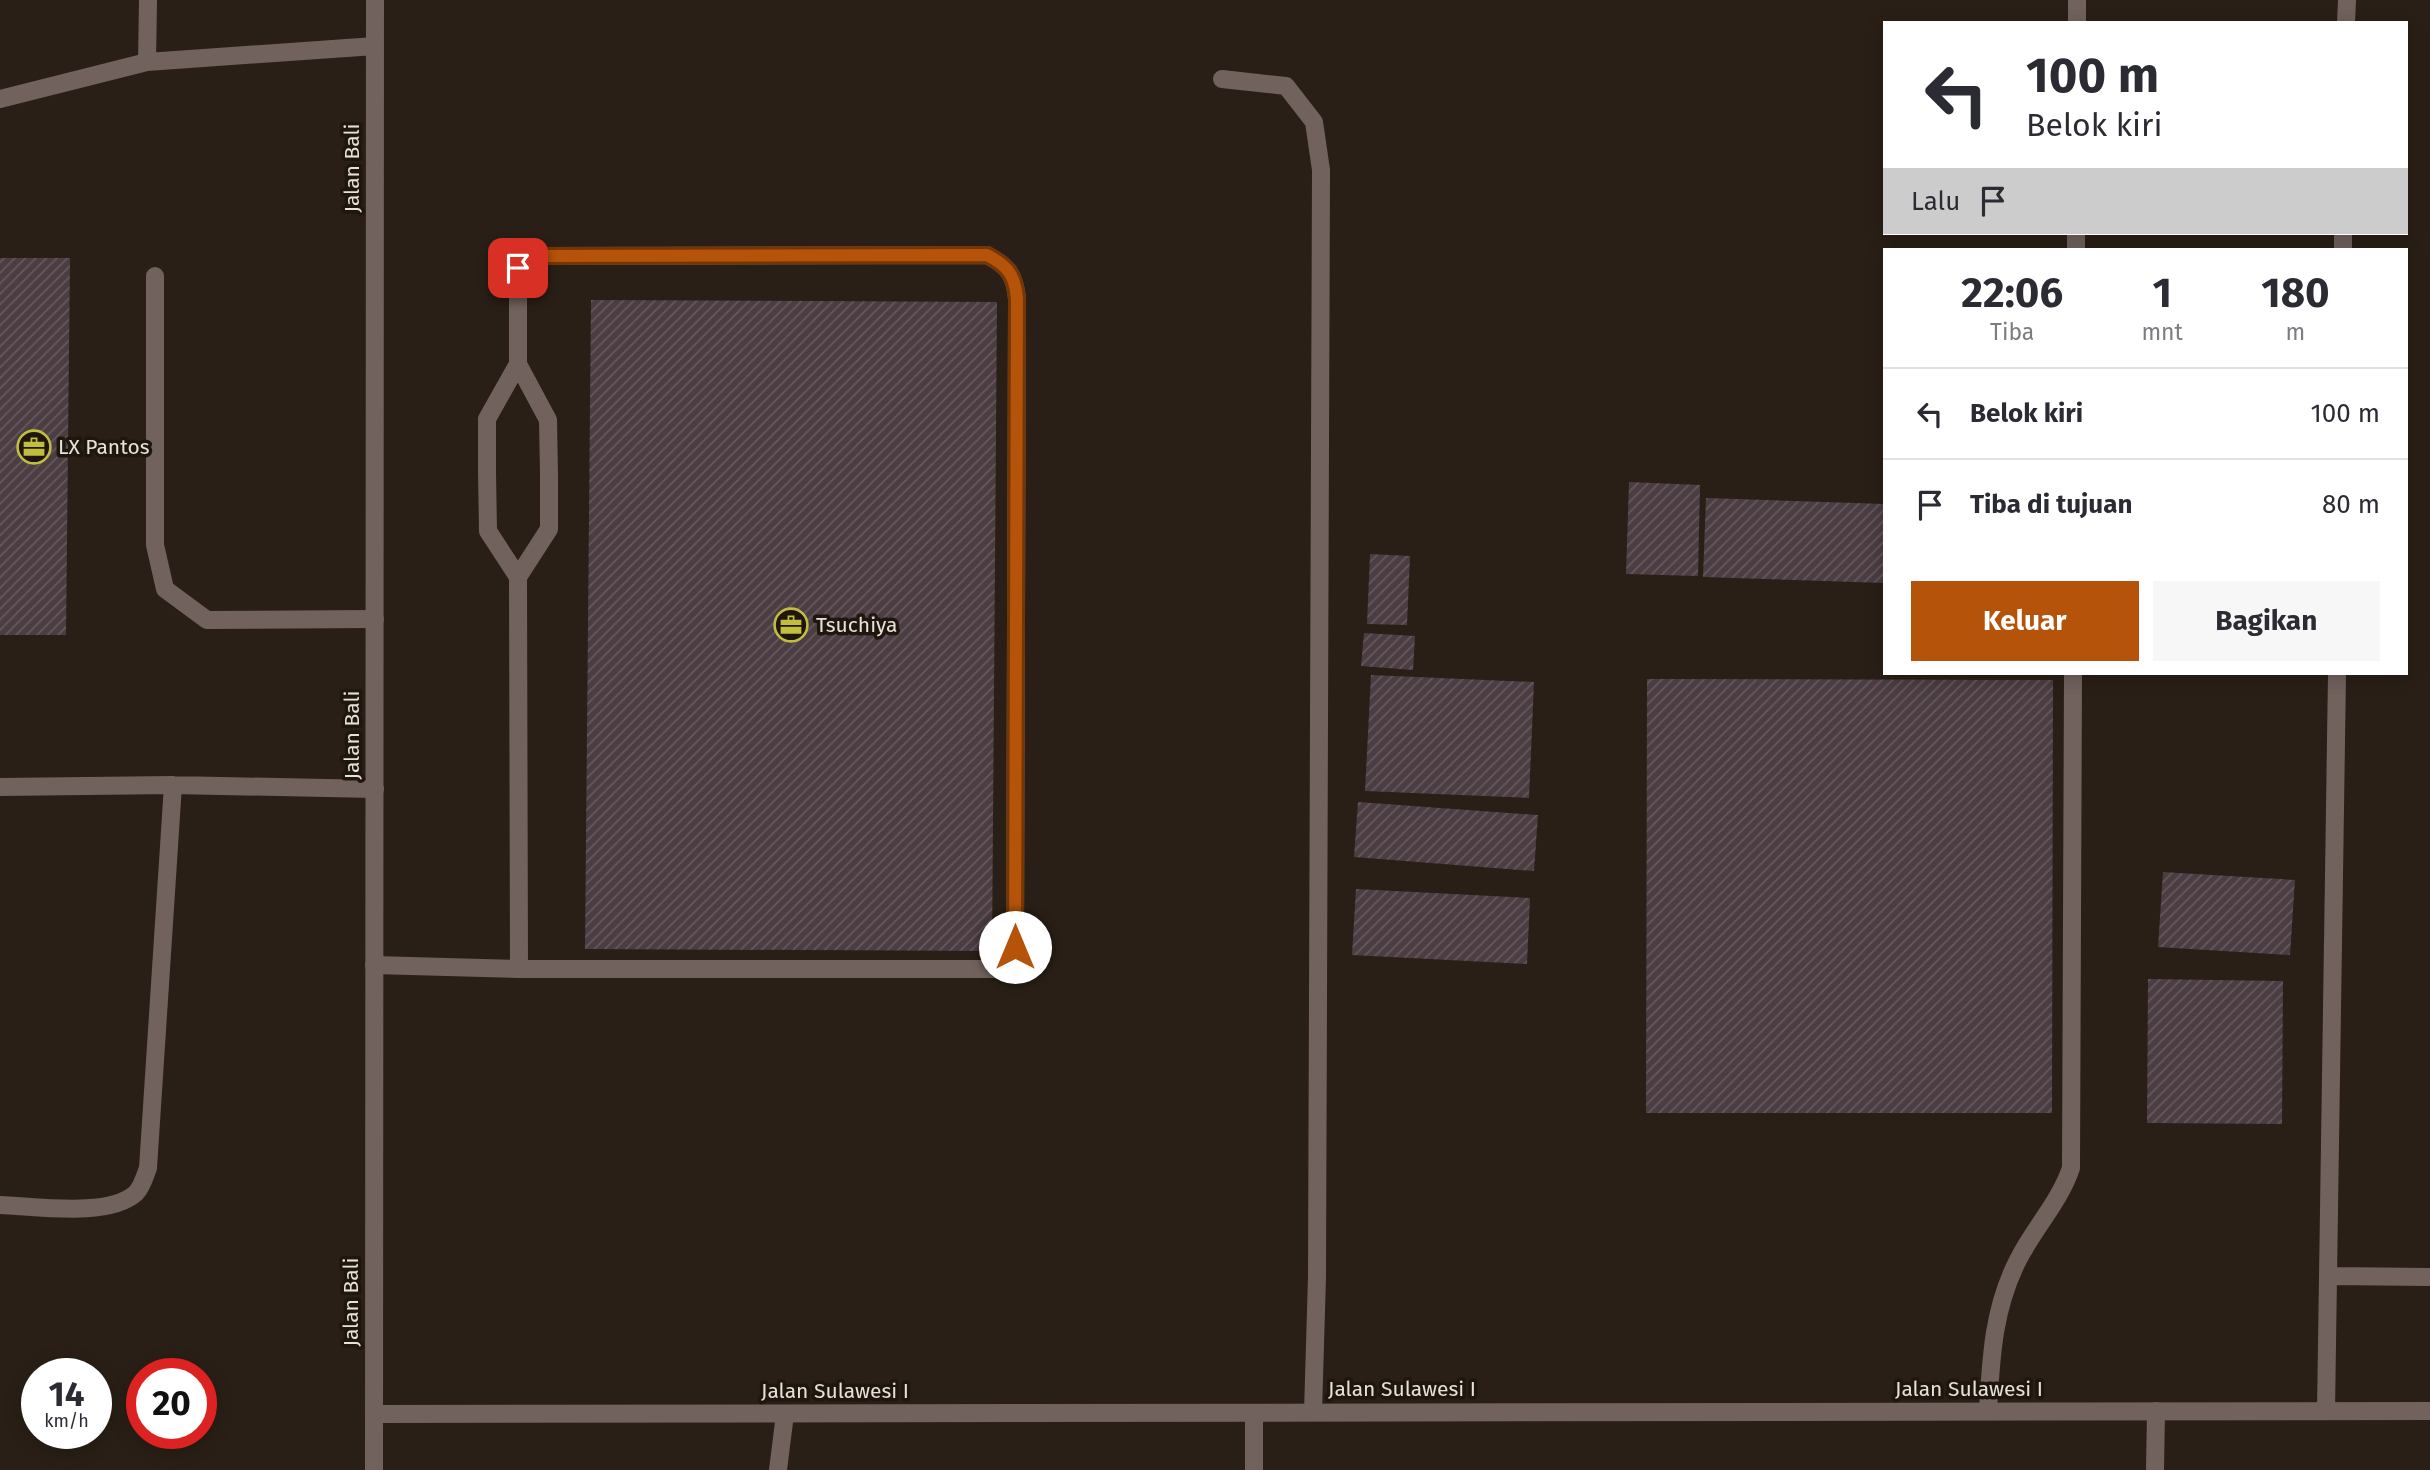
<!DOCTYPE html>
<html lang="id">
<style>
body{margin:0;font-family:"Fira Sans",sans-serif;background:#f7f7f7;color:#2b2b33;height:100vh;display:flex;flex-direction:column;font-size:26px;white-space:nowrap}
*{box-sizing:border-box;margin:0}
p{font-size:23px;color:#7c7c81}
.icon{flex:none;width:38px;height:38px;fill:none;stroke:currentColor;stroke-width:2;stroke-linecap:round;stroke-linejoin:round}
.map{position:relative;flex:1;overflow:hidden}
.sheet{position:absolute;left:1883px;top:248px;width:525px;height:427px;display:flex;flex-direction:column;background:#fff;border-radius:0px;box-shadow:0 4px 18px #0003}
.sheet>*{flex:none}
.hud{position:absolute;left:1883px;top:21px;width:525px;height:214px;border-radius:0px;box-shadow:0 4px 18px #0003;background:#fff;color:#2b2b33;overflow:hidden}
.speed{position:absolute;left:21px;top:1358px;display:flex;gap:14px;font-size:35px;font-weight:700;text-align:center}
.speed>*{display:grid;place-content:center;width:91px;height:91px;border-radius:50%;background:#fff;box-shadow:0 4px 18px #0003;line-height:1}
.speed small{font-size:18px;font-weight:400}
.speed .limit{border:10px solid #d22;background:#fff;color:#111}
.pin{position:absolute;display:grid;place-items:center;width:60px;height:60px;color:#fff;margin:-30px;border-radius:14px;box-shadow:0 4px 10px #0006}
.me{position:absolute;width:77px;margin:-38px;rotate:0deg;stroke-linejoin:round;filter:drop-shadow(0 0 5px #0008)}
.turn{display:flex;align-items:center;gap:24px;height:147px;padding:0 28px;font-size:32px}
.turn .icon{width:91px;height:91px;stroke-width:2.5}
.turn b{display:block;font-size:49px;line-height:60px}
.then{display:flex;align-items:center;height:66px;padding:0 28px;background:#0003;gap:14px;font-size:26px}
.eta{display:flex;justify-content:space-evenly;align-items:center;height:119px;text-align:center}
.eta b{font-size:42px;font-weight:700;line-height:49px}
.primary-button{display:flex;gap:14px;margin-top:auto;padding:14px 28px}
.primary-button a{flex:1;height:80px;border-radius:0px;background:#b45309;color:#fff;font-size:28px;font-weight:700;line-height:80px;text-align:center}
.primary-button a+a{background:#f7f7f7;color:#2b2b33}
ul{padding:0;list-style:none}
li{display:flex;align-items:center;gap:21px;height:91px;padding:0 28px;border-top:2px solid #e1e1e2}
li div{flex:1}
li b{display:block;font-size:26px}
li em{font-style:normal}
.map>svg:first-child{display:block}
.building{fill:url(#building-hatch)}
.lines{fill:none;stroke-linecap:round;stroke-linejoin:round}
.lane{stroke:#71625d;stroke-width:18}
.street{stroke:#71625d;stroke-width:18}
.route-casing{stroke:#753606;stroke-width:18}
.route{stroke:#b45309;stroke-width:12}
.labels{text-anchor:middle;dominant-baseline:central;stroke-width:7;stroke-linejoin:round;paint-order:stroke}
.street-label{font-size:21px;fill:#e7e1db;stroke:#1f160d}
.poi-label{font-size:21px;fill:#e7e1db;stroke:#1f160d;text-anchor:start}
</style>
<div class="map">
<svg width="2430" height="1470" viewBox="0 0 2430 1470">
<defs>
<pattern id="building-hatch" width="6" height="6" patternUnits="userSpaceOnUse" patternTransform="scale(1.75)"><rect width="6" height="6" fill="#4b3d42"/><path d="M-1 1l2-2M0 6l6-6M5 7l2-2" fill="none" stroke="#65595d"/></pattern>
</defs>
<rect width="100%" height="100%" fill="#291f16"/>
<!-- building -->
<path class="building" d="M0,258H70L66,635H0Z
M591,300L997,302L992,951L585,949Z
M1629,482L1700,485L1698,576L1626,574Z
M1706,498L1885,504V583L1703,577Z
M1370,554L1410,556L1407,625L1367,624Z
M1364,633L1415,636L1413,670L1361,666Z
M1371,675L1534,682L1529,798L1365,791Z
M1647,679L2053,680L2052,1113H1646Z
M1358,802L1538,815L1534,871L1354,857Z
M2163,872L2295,880L2290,955L2158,947Z
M1356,889L1530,898L1527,964L1352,955Z
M2148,979L2283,981L2282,1124L2147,1123Z"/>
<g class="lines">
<!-- lane -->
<path class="lane" d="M2077,23V0
M2346,23L2347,0
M147,62L148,0
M1222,79L1286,86L1314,122L1321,170L1317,1277L1313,1412
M0,99L147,62L375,46
M2076,250V233
M2343,250V233
M155,276V545L165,589L207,620L375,619
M518,364L487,419V472L488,531L518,577
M0,787L173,785L375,789
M374,965L519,969L518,577L549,529V474L548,420L518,364V268L520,262L538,256L987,255C1008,266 1015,275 1017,299L1015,947L1009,959L995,969H519
M0,1205C35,1206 109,1218 136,1193C142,1187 145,1176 148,1168L173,785
M2329,1276L2430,1277
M1988,1411C1991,1358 1993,1309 2018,1260C2034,1228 2059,1203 2071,1168L2073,674
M2326,1411L2337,674
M1254,1413V1470
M778,1470L785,1414
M2155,1470L2156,1411"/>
<!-- street -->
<path class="street" d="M374,1414L2430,1411
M374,1470L375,0"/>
</g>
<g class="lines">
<defs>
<path id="route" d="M518,268L526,258L538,256L987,255C1008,266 1015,275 1017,299L1015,947"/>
</defs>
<!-- route casing -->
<use href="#route" class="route-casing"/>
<!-- route -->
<use href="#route" class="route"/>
</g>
<!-- icons -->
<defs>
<symbol id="office-ring" viewBox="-11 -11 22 22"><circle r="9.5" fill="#1f160d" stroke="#c1bd40" stroke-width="1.5"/><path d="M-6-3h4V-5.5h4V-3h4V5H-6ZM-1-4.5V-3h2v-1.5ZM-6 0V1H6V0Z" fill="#c1bd40"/></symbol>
</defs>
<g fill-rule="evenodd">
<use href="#office-ring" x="15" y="428" width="38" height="38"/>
<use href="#office-ring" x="772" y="606" width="38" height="38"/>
</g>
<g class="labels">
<!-- street labels -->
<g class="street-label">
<text transform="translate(352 168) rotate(-90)">Jalan Bali</text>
<text transform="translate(352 735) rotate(-90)">Jalan Bali</text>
<text transform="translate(351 1302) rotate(-90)">Jalan Bali</text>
<text x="1402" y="1389">Jalan Sulawesi I</text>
<text x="1969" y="1389">Jalan Sulawesi I</text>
<text x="835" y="1391">Jalan Sulawesi I</text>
</g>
<!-- poi labels -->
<g class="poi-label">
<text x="58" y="447">LX Pantos</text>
<text x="816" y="625">Tsuchiya</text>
</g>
</g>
</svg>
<div class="speed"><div>14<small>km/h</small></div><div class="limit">20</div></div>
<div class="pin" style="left:518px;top:268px;background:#d93025"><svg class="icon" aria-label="arrive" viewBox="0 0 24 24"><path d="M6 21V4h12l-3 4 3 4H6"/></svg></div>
<svg class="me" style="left:1015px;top:947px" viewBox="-20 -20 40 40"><circle r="19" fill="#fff"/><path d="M0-13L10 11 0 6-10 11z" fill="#b45309"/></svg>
<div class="hud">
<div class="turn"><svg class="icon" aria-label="left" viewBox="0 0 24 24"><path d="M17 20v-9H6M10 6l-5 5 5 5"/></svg><div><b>100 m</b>Belok kiri</div></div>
<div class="then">Lalu<svg class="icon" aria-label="arrive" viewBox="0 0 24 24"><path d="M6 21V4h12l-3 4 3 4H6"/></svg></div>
</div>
<section class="sheet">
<div class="eta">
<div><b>22:06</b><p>Tiba</p></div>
<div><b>1</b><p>mnt</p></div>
<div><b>180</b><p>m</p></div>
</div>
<ul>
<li><svg class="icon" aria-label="left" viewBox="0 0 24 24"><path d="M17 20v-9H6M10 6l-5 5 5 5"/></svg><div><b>Belok kiri</b></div><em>100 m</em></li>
<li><svg class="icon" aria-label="arrive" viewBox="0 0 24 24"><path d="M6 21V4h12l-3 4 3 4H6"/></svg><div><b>Tiba di tujuan</b></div><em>80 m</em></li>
</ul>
<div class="primary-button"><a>Keluar</a><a>Bagikan</a></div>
</section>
</div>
